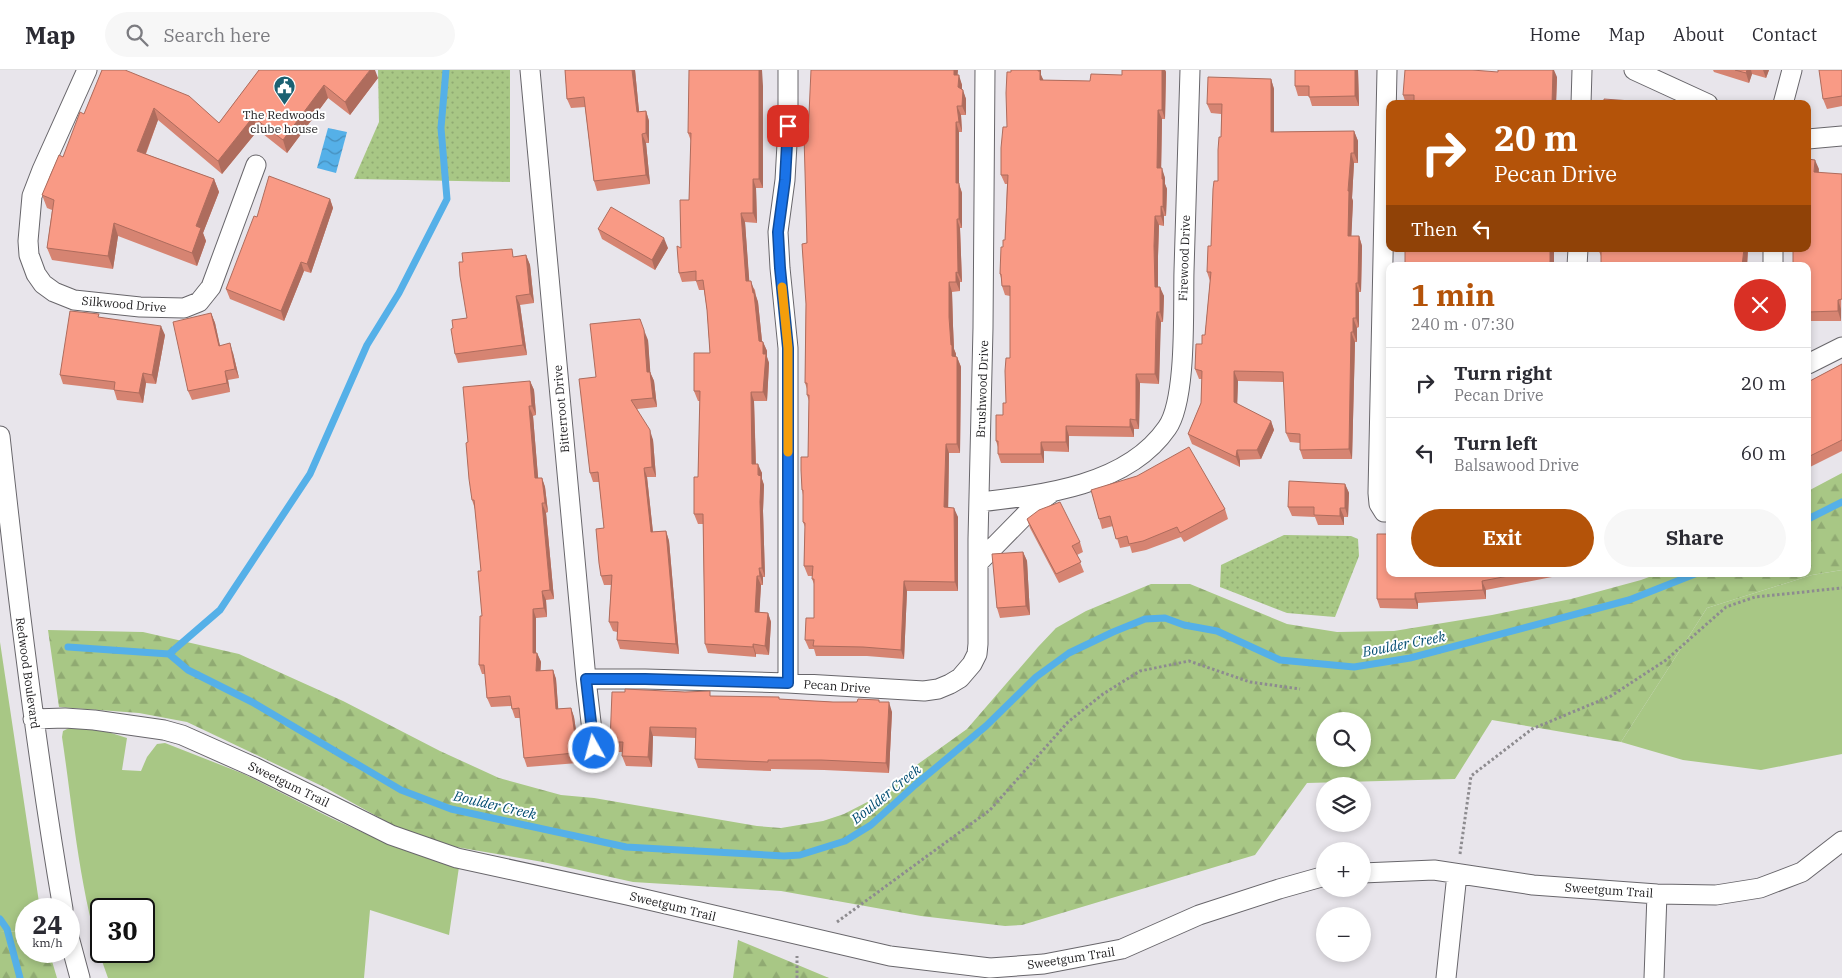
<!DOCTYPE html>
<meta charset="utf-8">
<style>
body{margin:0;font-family:"IBM Plex Serif",serif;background:#f7f7f7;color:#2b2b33;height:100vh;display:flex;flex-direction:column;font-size:19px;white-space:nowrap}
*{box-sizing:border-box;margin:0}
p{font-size:16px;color:#7c7c81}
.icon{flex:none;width:28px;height:28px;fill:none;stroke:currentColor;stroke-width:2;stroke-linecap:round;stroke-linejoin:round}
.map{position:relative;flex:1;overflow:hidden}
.panel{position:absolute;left:1386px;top:192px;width:425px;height:315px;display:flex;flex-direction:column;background:#fff;border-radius:10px;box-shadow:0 2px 8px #0003}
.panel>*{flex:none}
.hud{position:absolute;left:1386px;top:30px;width:425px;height:152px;border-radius:10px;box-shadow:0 2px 8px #0003;background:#b45309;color:#fff;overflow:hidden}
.tools{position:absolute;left:1316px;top:642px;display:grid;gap:10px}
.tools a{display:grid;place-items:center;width:55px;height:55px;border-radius:50%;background:#fff;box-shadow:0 2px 8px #0003;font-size:25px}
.speed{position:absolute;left:15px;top:828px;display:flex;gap:10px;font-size:25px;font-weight:700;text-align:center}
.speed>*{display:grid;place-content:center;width:65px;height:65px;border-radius:50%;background:#fff;box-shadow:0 2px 8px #0003;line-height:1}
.speed small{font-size:12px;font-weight:400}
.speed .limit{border:2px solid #111;border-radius:8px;background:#fff;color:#111}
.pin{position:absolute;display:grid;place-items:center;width:42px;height:42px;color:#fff;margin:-21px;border-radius:10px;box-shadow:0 2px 8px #0006}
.me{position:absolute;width:55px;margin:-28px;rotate:353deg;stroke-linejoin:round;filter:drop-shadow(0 0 4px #0008)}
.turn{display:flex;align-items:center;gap:18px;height:105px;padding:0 25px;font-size:22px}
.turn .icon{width:65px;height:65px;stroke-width:2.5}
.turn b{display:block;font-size:35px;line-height:42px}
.then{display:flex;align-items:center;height:48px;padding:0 25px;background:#0003;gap:10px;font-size:19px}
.round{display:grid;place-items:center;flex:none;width:52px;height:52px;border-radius:26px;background:#f7f7f7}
.overview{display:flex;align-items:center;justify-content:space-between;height:85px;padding:0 25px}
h1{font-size:30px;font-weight:800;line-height:38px;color:#b45309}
.primary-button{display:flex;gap:10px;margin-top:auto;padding:10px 25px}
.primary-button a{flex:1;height:58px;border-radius:30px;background:#b45309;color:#fff;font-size:20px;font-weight:800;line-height:58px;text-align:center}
.primary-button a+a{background:#f7f7f7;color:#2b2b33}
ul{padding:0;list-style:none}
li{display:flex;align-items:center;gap:15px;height:70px;padding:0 25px;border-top:1px solid #e1e1e2}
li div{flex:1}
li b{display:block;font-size:19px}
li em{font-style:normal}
header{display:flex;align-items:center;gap:30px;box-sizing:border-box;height:70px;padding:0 25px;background:#fff;border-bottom:1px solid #e1e1e2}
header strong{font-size:24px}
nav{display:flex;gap:28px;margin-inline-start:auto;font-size:18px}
.search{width:350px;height:45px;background:#f7f7f7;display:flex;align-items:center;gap:12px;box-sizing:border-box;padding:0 18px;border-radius:28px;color:#7c7c81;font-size:19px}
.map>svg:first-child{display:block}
.grass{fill:#a8c785;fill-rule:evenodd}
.forest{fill:url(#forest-firs);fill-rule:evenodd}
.park{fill:url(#park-dots)}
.water{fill:url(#water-waves)}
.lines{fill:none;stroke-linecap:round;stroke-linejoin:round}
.stream{stroke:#55b0e8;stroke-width:7}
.minor-casing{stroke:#68666b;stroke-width:21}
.path{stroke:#8d8b8f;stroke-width:3;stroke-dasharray:2.5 2.5;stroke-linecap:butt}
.minor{stroke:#fff;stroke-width:19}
.wall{fill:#d68472}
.shaded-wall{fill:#ae6c5d}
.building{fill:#f99a85;stroke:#ae6c5d}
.route-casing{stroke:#114b97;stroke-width:12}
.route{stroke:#1a73e8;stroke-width:9}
.slow{stroke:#f59e0b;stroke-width:9}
.labels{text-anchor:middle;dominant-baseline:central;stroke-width:4;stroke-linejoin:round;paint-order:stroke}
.poi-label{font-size:12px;fill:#1c1b1d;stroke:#fff}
.street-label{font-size:12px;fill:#1c1b1d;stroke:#fff}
.water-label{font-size:14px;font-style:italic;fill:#004c71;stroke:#fff}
</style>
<header>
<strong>Map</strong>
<div class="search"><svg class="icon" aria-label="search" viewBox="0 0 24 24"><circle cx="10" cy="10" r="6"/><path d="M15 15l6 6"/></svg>Search here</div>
<nav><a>Home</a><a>Map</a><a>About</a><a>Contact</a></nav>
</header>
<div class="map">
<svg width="1842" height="908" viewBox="0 0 1842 908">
<defs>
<pattern id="forest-firs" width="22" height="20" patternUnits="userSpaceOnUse" patternTransform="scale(1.25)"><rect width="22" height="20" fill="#a8c785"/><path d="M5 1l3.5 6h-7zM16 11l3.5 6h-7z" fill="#90aa72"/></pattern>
<pattern id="park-dots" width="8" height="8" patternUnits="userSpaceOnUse" patternTransform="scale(1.25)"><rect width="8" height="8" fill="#a8c785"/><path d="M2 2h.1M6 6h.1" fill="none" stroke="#90aa72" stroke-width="1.8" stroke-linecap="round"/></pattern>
<pattern id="water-waves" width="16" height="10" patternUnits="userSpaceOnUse" patternTransform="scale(1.25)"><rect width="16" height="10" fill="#55b0e8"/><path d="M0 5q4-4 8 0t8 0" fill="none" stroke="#468ebb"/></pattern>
</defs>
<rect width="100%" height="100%" fill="#e8e5eb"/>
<!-- grass -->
<path class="grass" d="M1842,500V684L1761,700L1683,690L1621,672L1707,538L1812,505Z
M0,572L40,839H26V861L0,862Z
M71,657L108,662L127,668L122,700L141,701L147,687L157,674L165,673L244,704L331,748L395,777L459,797L449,865L370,840L364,908H108C80,831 74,747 62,667L63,661ZM101,839H144V881H101Z"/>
<!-- forest -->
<path class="forest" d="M1842,403V500L1812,505L1707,538L1621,672L1492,650L1455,709L1307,713L1255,785L1022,855L1005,856L921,846L781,821L633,812L543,792L456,777L398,758L324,717L187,652L139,643L59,637L48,560L143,562L239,584L343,631L440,681L499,708L561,725L594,728L757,756L781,758L823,751L844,744L879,726L911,699L967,659L1038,577L1056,558L1086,541L1151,514H1190L1287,554L1337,562L1394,561L1492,545L1571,529L1641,510L1657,504H1808V421ZM1325,651H1362V689H1325Z
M26,861V881H49L57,908H0V862Z
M738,870L829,908H733Z"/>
<!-- park -->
<path class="park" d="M378,0H510V112L354,109L379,52Z
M1284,465L1351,466L1358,469L1359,486L1335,547L1287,543L1220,517L1221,495Z"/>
<!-- water -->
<path class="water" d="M328,58L347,62L336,103L317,98Z"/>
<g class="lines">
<!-- stream -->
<path class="stream" d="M1808,449L1842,432
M68,577L169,584L188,600L252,632L401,720L451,739L626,777L784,786L800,785L845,771L871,755L915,715L986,656L1036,607L1069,583L1113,562L1145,549L1165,548L1184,555L1217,561L1280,590L1354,597L1410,588L1629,530L1695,504
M169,584L220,540L310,404L367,275L399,223L447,129L441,58L446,0
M0,849L7,859L20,908"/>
<defs>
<path id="minor" d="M87,0L42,100L32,126L28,171L29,185L36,204L43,214L54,222L74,230L140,237L184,238L199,232L211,217L256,95
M530,0L586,609L594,678
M788,0V56L785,110L778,162L780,198L788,278V613
M1387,0L1378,423L1379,434L1384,442H1390
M1634,0L1708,34
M1581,34L1582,0
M1783,34L1792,0
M1808,69L1842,66
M1577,196L1578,179
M1773,196V179
M1808,294L1842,277
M0,366C17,524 36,682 63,839
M979,432C1042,425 1127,416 1167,358C1187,330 1183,238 1184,201C1186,134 1188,67 1190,0
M978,493L1036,434L1051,423
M586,609H645L788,613L924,621L938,619L950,614L960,608L972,594L977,584L978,574V469L983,258L985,0
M33,649L65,648L94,650L164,660L182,665L254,697L391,765L457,788L627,825L890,886L990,898L1044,894L1122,879L1199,845L1279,819L1325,806
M1362,803L1434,800L1533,815L1657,824L1716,825L1760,818L1802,802L1842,771
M69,867L80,908
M1446,908L1457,804
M1654,908L1657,824"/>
</defs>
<!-- minor casing -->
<use href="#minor" class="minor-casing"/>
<!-- path -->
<path class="path" d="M1460,784L1471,706L1532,659L1611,626L1666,590L1726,537L1755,527L1842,518
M837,852L990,740L1068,652L1103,624L1140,601L1189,591L1250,612L1300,619
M797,908V886"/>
<!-- minor -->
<use href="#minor" class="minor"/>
</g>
<!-- wall -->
<path class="wall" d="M102,0L219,53L259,0L378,8L350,45L328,28L287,83L258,60L222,104L158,50L146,84L214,109L219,122L203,163L206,171L197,196L118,166L113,199L52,190L47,178L52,140L47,138L42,125L63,87L84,44Z
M565,0H635L639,42L646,41L649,51V73H646L650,114L597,121L594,111L585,37L571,38L567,29Z
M1041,0V5L1043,10L1090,11L1122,5V0H1165L1166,2L1165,49H1162L1161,98L1165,108V114L1167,119L1166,146H1164V156L1159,155L1158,186V217L1164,226L1163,252H1161L1160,260L1159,314L1140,313L1139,359H1134V367L1069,366V382L1044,381V393H1001L998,384V377L996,371L1006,333L1010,288V226L1005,225L1002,216L1001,208L1000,204L1003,177L1005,170L1007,114H1005L1001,105L1007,57Z
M1358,0L1359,36H1312L1309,26H1298L1295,16Z
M1713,0H1769L1766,8L1752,4L1749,13L1714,2Z
M1842,0V36L1827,39L1823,29Z
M958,5L962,15V19L966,29V45H961L962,62H959V114L962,123V158H960L962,212H960V221L952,222L953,256L954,279L956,284V287H957L961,297L960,383H949L948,438L958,447V521H907L904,589L867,586H816L814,579H809L805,570L814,548V514L812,509L813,506H808L804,496L805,457L803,452V425L802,420L808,387L809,331L807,325V319L805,313L808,66Z
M1557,7L1556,34H1406L1403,25Z
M1271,9L1274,19V62L1354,61L1358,71V93H1354L1352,128L1353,131L1351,166H1359L1362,176L1361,222H1359V257L1357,258V272H1355L1352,389H1303L1300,380V373L1290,372L1286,363L1284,312L1238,311L1237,334L1271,351L1274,360L1261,389L1240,390V397L1192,374L1188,364L1201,333L1202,309H1199L1195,299L1205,265L1210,211L1207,202L1211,176L1218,111L1221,67V44L1211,43L1207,34Z
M763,16V118H756L757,153L745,152L749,211L755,220L756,226L758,232L762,271L763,272L767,281V287L769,293L767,331H754L756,394L762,403V409L764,415L763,441L765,507H763V515H761L759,542L768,543L771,552L769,585L756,584V587L708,583L705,574L703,454H698L694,444L698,407L700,331H698L694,321L710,283L707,240L704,220H699L696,211L682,212L679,203L681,178L689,130L691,71L688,63Z
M1819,99V103L1842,104L1841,251H1808V196L1793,179Z
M330,129L333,138L311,203L304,201L284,251L230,229L226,219L257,147Z
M598,159L668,178L655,200L602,169Z
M1598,179H1748L1747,196L1601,186Z
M526,185L530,195L534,233L520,235L527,285L458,293L455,284L453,258L467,248L515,187Z
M211,243L215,253L220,276L233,283L239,308L228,310L230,322L192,330L188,321Z
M100,247L165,265L156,314L146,313L143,333L117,330L114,320L63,314L60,305Z
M648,270L650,302L654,311L657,337L637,339L653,370L656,407H647L653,462L666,461L669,471L679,584L620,579L617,570V562L613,561L609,552L611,515H604L601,506L604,458L599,412H593L590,403L596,307Z
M1842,294V381L1808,398V312Z
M530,311L534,320L536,345L533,346L538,408H542L545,417L548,442L546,443L554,529L546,530L547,547L536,548V583H537L541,592L540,601L553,600L556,609L558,639L571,638L574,647L579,681H577L578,693L527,697L524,688L520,648H515L511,636L491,637L487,628L485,604H482L479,595L482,546L481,501L475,439L472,430L468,372Z
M1345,414L1349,423L1348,447H1344V455H1318L1315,447L1292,446L1288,437Z
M1091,420L1225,439L1228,449L1184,472L1181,467L1146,480L1132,483L1130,476L1120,478L1113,456L1102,459Z
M1027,449L1080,472L1083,482L1077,485L1084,502L1059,513L1030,458Z
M1023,482L1027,491L1030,545L1000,548L997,538Z
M1390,504H1559L1552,505V507L1486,520V529L1418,533V539L1380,538L1377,529Z
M1626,504H1638L1628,507Z
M712,626L833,632H880L892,642L889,703L824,700L771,699V701L698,698L695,689L696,668L653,666L652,697L626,696L622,686V682H614L610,672Z"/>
<!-- shaded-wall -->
<path class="shaded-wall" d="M370,0H375L378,8L350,45L345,32Z
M632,0H635L640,51L637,42Z
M759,0H762L763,16V118L759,109Z
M954,0H958L957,15L954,5Z
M1038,0H1041V5L1044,11L1040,10Z
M1162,0H1165L1166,2L1165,49L1162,40Z
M1355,0H1358L1359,36L1355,26Z
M1551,0H1554L1557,7L1556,34H1552Z
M1747,0H1751L1752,4L1749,13L1746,3Z
M1763,0H1769L1766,8Z
M959,5L962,15V27L958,17Z
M1271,9L1274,19V72L1271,62Z
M324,15L328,28L287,83L283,70Z
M963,20L966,29V45L962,36Z
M957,36L961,45L962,62L959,52Z
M154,38L158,50L142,93L137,81Z
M1158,40L1162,49L1161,108L1157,98Z
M646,41L649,51V73L646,63Z
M253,47L258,60L222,104L218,91Z
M956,52L959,62V114L962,123V158L959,149L956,113Z
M1354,61L1358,71V93L1354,83Z
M642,64L646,73L650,114L646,105Z
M1351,83L1354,93L1352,128L1353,131L1351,176L1348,166V121Z
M1815,90L1819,99L1817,112L1814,102Z
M1162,98L1165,108V114L1167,119L1166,146L1163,137Z
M214,109L219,122L203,163L206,171L197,196L192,183L196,156Z
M753,109L756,118L757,153L753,143Z
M330,129L333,138L311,203L307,194Z
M1161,136L1164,146V156L1161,146Z
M741,143L745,152L750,220L746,211Z
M1155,146L1159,155L1158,186V226L1155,217L1154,176Z
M957,149L960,158L962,212L958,203Z
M114,153L118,166L113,199L108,186Z
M1359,166L1362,176L1361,222L1358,213Z
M664,168L668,178L655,200L652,190Z
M1550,179H1554V196H1550Z
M1744,179H1748L1747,196H1742Z
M526,185L530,195L534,233L530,224Z
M301,192L304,201L284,251L281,241Z
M956,202L960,212V221L956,212Z
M751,211L758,232L763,281L759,271Z
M949,212L952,222L953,256L954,279L956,284L955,296L952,286L951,275L949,247Z
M1356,213L1359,222V257L1356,248Z
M1160,217L1164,226L1163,252L1160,242Z
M516,226L520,235L527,285L523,275Z
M1838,230L1841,239V251L1838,241Z
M1157,242L1161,252L1159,314L1155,304Z
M211,243L215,253L222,285L219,276Z
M1353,248L1357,258V272L1353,262Z
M161,256L165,265L156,314L152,305Z
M644,260L648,270L651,311L647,302Z
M1351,262L1355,272L1352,389L1349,379Z
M763,272L767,281V287L769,293L767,331L763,322Z
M230,273L233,283L239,308L235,299Z
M957,287L961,297L960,383L957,374Z
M225,301L228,310L230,322L227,313Z
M1234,301L1238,311L1237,342L1234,332Z
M650,302L654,311L657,337L653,328Z
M143,303L146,313L143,333L139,323Z
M1136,304L1140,313L1139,359L1136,350Z
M530,311L534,320L536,345L532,336Z
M751,322L754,331L756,403L752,394Z
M529,336L533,346L539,418L535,408Z
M1130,349L1134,359V367L1130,357Z
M1271,351L1274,360L1261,389L1257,380Z
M1066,356L1069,366V382L1066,372Z
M650,360L653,370L656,407L652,397Z
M1041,372L1044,381V393L1041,384Z
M946,374L949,383L948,447L944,437Z
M1237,380L1240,390V397L1236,387Z
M758,394L762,403V409L764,415L763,441L765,507L762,498Z
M644,398L647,407L654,472L651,462Z
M542,408L545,417L548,442L545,433Z
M1345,414L1349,423L1348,447L1345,438Z
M542,433L546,443L554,529L550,520Z
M954,438L958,447V521L955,512Z
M1340,438L1344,447V455L1340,446Z
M666,461L669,471L679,584L676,574Z
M1023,482L1027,491L1030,545L1026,536Z
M759,498L763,507V515L760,506Z
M757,506L761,515L759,552L755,542Z
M904,511L907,521L904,589L901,580Z
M1482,511L1486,520V529L1483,520Z
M542,521L546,530L547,547L544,538Z
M1415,523L1418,533V539L1415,529Z
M533,539L536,548V593L533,583Z
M768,543L771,552L769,585L765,576Z
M753,574L756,584V587L753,577Z
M537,583L541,592L540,611L536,601Z
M553,600L556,609L559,648L556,639Z
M889,632L892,642L889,703L886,693Z
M571,638L574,647L579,681L576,672Z
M650,657L653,666L652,697L648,687Z
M574,672L577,681L578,693L574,683Z"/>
<!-- building -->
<path class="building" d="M102,0H125L189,26L219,53L259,0H370L345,32L324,15L283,70L253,47L218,91L154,38L137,81L214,109L196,156L201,158L192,183L114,153L108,186L47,178L54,130L42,125L59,85L63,87L80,42L84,44Z
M565,0H632L637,42L646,41V63L642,64L646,105L594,111L584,27L567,29Z
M689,0H759V109H753V143H741L746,211H751L753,223H754L759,271L763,272V284H766L763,322H751L752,394H758V405L761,406L760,432L762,498H759L760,506H757L755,542L768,543L765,576L753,574V577L705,574L703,444H694V407H698L700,321H694V283H710L707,240L703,210L696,211V201L679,203L677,176L681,178L680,130H689L691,63H688Z
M811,0H954V5H959L958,17L963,20L962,36H957L959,52H956V113H959V149H957L958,203L956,202V212H949V247L951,275H952V286L957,287V374H946L944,437L954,438L955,512L904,511L901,580L863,577L813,576L814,570H805L806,548H814V509H812L813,496H804L805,453L803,452V420H802L801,400V387H808L809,325H807V313H805L806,234L802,174L807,173L804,66H808Z
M1011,0H1038V1H1040V10L1090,11L1091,4L1122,5V0H1162V40H1158L1157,98H1162V109H1163V137L1161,136V146H1155L1154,176L1155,217H1160V242H1157L1156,251L1155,304H1136V350L1130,349V357L1066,356V372H1041V384H998V371H996V345H1003V333H1006L1005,301L1006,288H1010V216H1002L1001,204H1000L1001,177H1003V170H1005L1008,105H1001V78L1003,57H1007L1006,23L1007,2H1011Z
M1295,0H1355V26L1309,27V16H1295Z
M1405,0H1472L1498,2V0H1553L1552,34H1414V25H1403Z
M1735,0H1747L1746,3Z
M1819,0H1842V26L1823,29Z
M1208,7L1271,9V62L1354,61V83H1351L1348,121H1349L1348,166H1359L1358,213H1356V248H1353V262H1351L1349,379L1300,380V364L1286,363L1283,302L1234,301V332L1271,351L1257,380H1237L1236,387L1188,364L1201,333L1202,301L1195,299L1196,274H1202V265H1205L1211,202H1207L1208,176H1211L1213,119L1214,111H1218V80L1219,67H1221L1222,34H1207Z
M1604,29L1631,31L1630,34H1604Z
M1808,89L1815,90L1814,102L1842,104V229L1838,230V241L1808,242V196H1793V179H1808Z
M269,106L330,129L307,194L301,192L281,241L226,219L254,146L257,147Z
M611,137L664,168L652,190L598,159Z
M512,179L513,187L526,185L530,224L516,226L523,275L455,284L451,259L453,258L452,250L467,248L460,206L459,192H463L462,183Z
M1405,179H1550V196H1405Z
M1601,179H1744L1742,196H1601Z
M70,241L99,244L98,247L161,256L152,305L143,303L139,323L114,320L115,312L60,305Z
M211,243L219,276L230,273L235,299L225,301L227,313L188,321L173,252Z
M640,249L644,260L647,302H650L653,328L631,330L650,360L652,397L644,398L651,462L666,461L676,574L617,570L618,552H609L612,505L601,506L599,493L596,459L604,458L598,402L590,403L579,309L596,307L590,254Z
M1842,294V370L1808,387V312Z
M530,311L532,336H529L535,408H542L545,433H542L550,520L542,521L544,538L533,539V583H537L536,601L553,600L556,639L571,638L576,672H574V683L524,688L519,638L512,639L510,626L487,628L484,595H479L480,546H482L478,501H481L474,430H472L469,409L466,373L468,372L463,317Z
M1189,377L1225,439L1180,463L1177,457L1143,471L1129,474L1127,466L1116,469L1110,446L1099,449L1091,420L1137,406Z
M1289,411L1345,414V438H1340V446L1314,445V437H1288Z
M1060,432L1080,472L1072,476L1081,492L1056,504L1027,449L1039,440Z
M1377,464H1390V504H1519L1482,511L1483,520L1415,523V529H1377Z
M1023,482L1026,536L997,538L992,484Z
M625,619L685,622L710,621V626L779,627V629L833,632H857L858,629L879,630V632H889L886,693L821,690H768V692L695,689L696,658L650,657L648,687L622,686L623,672H610L612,622H625Z"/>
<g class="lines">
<defs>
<path id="route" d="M594,678L586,609H645L788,613V278L780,198L778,162L785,110L788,56"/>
</defs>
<!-- route casing -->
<use href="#route" class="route-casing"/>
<!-- route -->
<use href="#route" class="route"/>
<!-- slow -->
<path class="slow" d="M782,217L788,278V382"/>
</g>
<!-- icons -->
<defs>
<symbol id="civic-pin" viewBox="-11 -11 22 30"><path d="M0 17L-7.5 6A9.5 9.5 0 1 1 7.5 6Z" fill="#1b6172" stroke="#fff"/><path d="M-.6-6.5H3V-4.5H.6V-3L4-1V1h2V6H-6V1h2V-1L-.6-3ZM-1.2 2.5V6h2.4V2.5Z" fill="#fff"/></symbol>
</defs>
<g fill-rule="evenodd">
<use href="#civic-pin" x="272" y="4" width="25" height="34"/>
</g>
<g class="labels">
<!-- poi labels -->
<g class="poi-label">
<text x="284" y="44">The Redwoods<tspan x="284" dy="14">clube house</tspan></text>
</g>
<!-- street labels -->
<g class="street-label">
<text transform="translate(1184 188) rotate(-88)">Firewood Drive</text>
<text transform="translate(124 234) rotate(5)">Silkwood Drive</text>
<text transform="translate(982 319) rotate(-88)">Brushwood Drive</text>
<text transform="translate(561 339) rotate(-95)">Bitterroot Drive</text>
<text transform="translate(28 603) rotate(82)">Redwood Boulevard</text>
<text transform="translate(837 616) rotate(4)">Pecan Drive</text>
<text transform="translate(289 714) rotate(26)">Sweetgum Trail</text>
<text transform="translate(1609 820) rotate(4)">Sweetgum Trail</text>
<text transform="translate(673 836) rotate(14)">Sweetgum Trail</text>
<text transform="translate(1071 888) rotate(-9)">Sweetgum Trail</text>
</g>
<!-- water labels -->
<g class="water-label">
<text transform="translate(1404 574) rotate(-11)">Boulder Creek</text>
<text transform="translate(886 724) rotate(-39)">Boulder Creek</text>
<text transform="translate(495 735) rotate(13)">Boulder Creek</text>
</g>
</g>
</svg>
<div class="tools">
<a><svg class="icon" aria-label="search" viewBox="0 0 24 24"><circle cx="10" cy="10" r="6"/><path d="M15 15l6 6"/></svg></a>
<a><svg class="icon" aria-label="layers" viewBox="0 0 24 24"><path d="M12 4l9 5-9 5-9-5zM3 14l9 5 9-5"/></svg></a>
<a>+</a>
<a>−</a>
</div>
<div class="speed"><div>24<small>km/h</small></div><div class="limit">30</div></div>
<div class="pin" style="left:788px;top:56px;background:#d93025"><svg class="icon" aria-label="arrive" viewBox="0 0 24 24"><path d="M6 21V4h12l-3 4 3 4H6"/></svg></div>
<svg class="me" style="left:594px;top:678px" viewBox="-20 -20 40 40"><circle r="17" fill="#1a73e8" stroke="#fff" stroke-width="3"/><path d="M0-11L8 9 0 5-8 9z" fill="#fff"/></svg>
<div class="hud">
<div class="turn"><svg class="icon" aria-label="right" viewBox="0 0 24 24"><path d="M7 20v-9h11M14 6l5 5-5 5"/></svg><div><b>20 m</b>Pecan Drive</div></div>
<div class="then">Then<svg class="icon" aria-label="left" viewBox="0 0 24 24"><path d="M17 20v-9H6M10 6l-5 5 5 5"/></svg></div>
</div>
<section class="panel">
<div class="overview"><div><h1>1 min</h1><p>240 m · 07:30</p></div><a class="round" style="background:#d93025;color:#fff"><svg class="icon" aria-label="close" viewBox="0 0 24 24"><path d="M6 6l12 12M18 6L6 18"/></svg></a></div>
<ul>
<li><svg class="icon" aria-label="right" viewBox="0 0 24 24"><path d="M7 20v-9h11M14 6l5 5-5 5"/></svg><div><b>Turn right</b><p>Pecan Drive</p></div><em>20 m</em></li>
<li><svg class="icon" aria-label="left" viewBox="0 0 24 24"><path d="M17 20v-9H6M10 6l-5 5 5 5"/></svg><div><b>Turn left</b><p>Balsawood Drive</p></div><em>60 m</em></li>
</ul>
<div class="primary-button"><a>Exit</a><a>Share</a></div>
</section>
</div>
